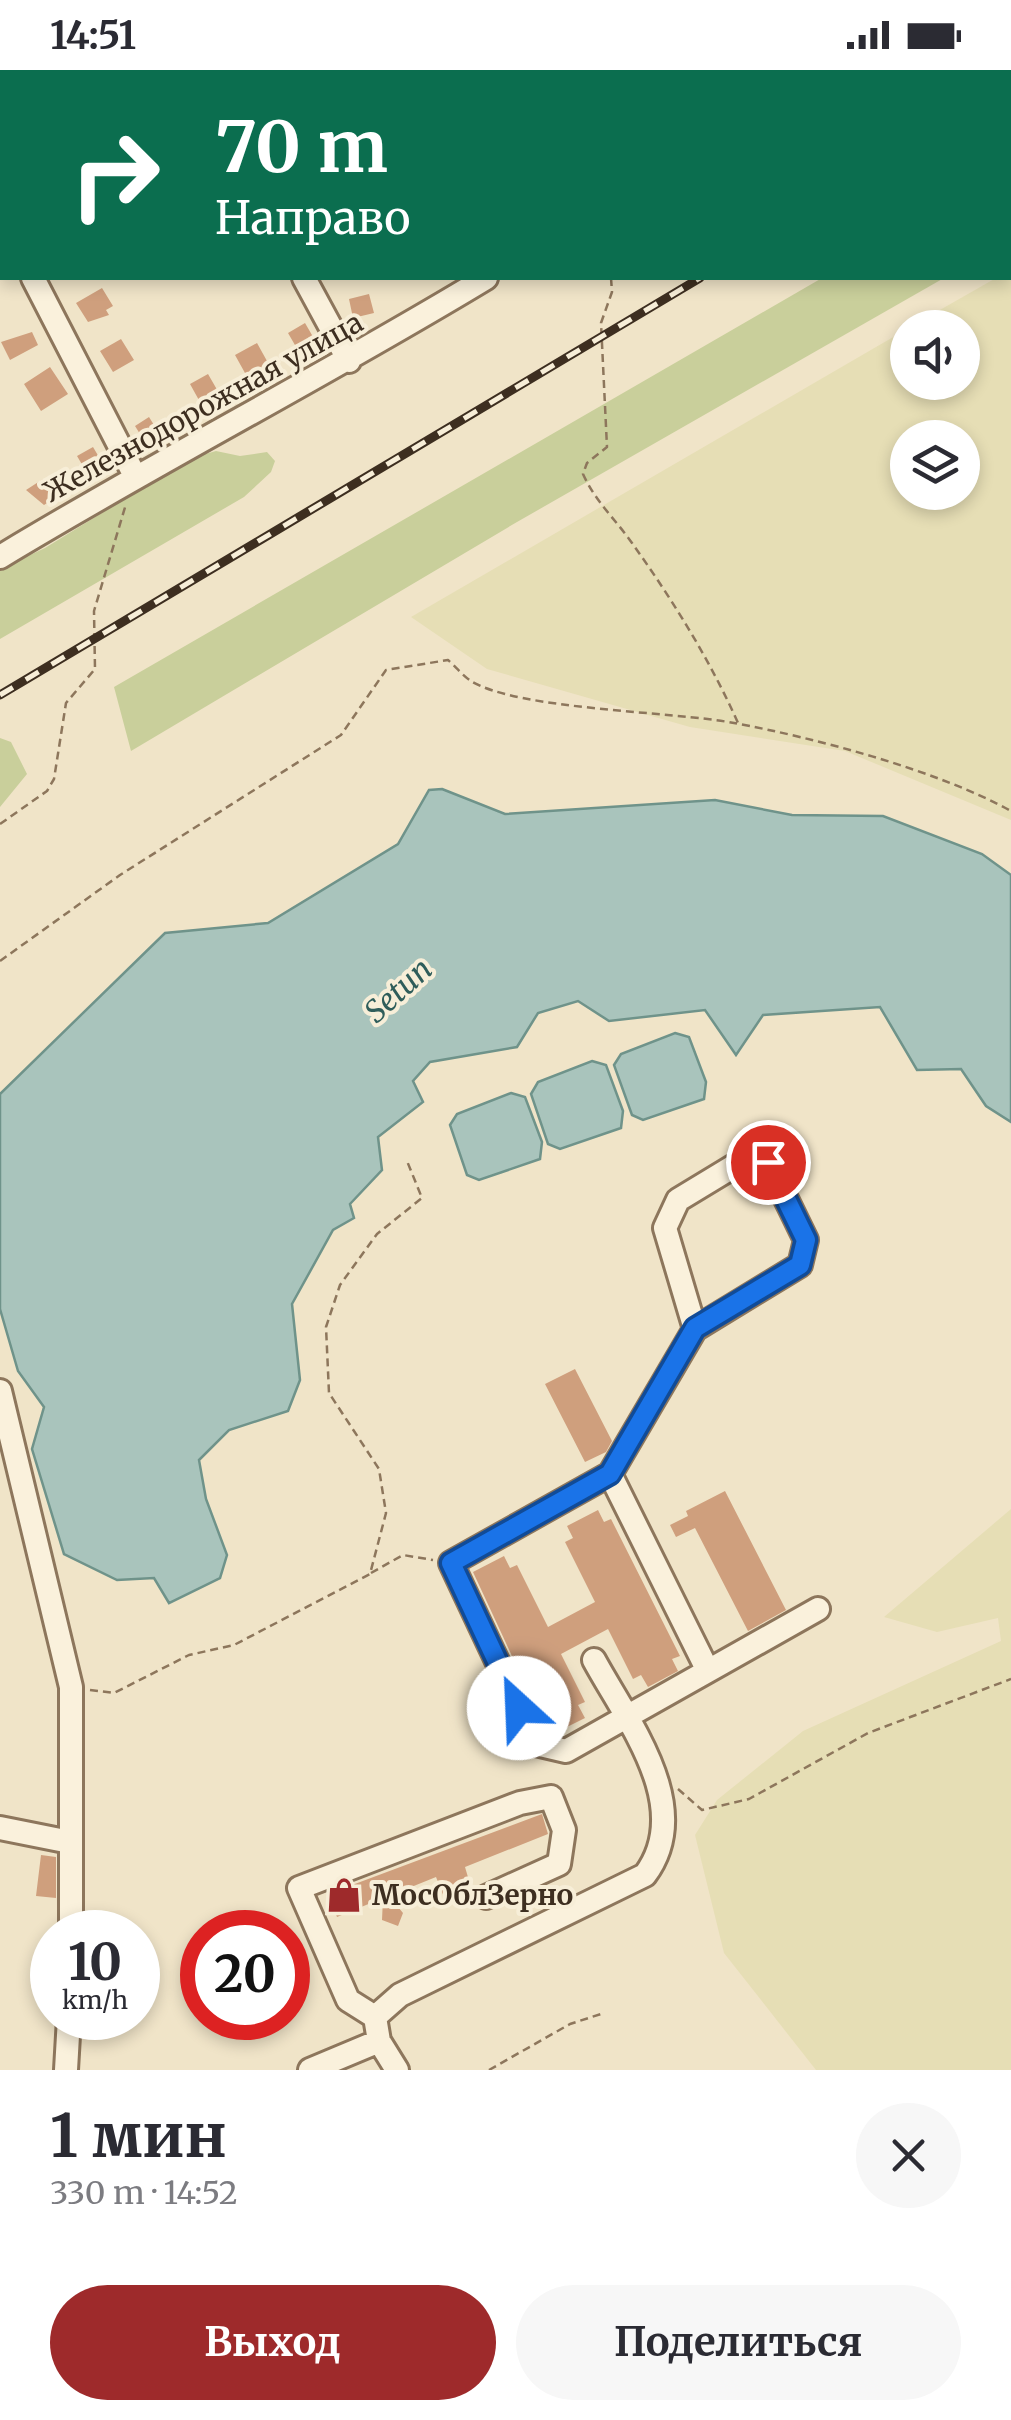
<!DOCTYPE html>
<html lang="ru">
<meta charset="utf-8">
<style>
body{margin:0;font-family:Merriweather,serif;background:#f7f7f7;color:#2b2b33;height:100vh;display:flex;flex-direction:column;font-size:38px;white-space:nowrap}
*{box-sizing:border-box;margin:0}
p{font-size:32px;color:#7c7c81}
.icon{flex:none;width:55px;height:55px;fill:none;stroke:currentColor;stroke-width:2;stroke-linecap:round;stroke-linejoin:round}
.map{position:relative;height:2000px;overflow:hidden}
.drawer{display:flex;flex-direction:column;background:#fff;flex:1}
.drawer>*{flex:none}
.hud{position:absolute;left:0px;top:0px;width:1012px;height:210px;box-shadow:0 5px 15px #0003;background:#0b6e4f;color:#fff;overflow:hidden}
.controls{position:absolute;left:890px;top:240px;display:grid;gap:20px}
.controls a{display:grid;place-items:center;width:90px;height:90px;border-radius:50%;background:#fff;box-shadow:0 5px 15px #0003;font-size:50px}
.speed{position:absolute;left:30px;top:1840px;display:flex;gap:20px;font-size:50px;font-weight:700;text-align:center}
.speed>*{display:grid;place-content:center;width:130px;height:130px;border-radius:50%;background:#fff;box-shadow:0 5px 15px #0003;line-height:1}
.speed small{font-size:25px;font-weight:400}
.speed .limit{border:15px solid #d22;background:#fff;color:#111}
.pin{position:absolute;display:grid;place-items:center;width:85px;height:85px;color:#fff;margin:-42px;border:5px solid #fff;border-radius:50%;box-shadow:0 2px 10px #0007}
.me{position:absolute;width:110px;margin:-55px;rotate:335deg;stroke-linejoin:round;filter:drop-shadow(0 0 8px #0008)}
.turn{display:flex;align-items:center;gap:35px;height:210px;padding:0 50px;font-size:45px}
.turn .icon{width:130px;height:130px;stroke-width:2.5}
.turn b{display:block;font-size:70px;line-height:85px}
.round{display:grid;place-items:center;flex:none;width:105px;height:105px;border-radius:52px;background:#f7f7f7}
.head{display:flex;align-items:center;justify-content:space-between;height:170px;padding:0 50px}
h1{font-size:60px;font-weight:700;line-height:75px}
.primary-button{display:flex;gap:20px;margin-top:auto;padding:20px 50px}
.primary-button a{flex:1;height:115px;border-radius:60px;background:#9e2a2b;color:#fff;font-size:40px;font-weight:700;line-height:115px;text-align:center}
.primary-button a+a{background:#f7f7f7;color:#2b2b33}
.status{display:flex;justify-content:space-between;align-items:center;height:70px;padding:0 50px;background:#fff;direction:ltr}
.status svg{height:28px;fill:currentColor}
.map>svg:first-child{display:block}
.farmland{fill:#e6deb5;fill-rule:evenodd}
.green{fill:#c9cf9b}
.water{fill:#a9c4bc;stroke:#6f938a;stroke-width:2.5}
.building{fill:#cf9f7d}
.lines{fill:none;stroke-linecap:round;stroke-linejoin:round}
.minor-casing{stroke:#8d765c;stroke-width:28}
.path{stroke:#8d765c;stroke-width:2.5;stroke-dasharray:8 5;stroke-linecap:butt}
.minor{stroke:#faf1dc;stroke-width:22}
.rail-casing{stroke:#3d2e20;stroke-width:9}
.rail{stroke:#f7eed8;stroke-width:5;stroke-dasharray:15;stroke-linecap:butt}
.route-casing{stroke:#114b97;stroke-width:25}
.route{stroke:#1a73e8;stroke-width:18}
.labels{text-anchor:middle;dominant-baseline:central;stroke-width:8;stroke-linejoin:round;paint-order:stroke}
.street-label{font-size:28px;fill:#3d2e20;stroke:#f7eed8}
.poi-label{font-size:28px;font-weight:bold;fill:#3d2e20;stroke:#f7eed8;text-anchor:start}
.water-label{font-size:30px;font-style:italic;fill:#2f5d5a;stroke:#f7eed8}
</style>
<div class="status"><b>14:51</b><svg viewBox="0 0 49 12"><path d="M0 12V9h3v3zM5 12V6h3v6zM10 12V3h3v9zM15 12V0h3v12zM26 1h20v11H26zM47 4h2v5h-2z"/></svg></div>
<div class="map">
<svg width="1011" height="2000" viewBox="0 0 1011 2000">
<rect width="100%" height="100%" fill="#f0e4c8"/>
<!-- farmland -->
<path class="farmland" d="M1011,199V750L845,681L690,657L487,599L411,547L907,259L908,312H962V258L910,257L996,208H1010ZM908,368H962V422H908Z
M1011,1439V2000H816L724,1883L695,1765L717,1730L803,1661L1001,1571L998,1548L937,1562L884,1547Z"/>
<!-- green -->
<path class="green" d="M822,208H944L517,452L131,681L114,617Z
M216,381L240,386L267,382L275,391L271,402L244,427L0,569V499L45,478L191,388Z
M0,668L11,672L27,704L0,737Z"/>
<!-- water -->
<path class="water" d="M442,719L505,744L715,730L792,745L883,746L982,784L1011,805V1052L986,1036L961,999L917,1000L880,937L763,945L736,985L705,940L609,951L578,931L538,943L517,977L430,992L413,1011L423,1032L378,1067L382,1100L350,1134L354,1148L333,1160L292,1234L300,1310L288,1341L229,1360L199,1390L206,1429L227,1485L220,1508L169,1533L154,1508L117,1510L64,1484L32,1379L44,1337L18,1301L0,1239V1024L165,863L268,853L398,774L429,720Z
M675,963L689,967L706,1012L704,1029L643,1050L632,1045L614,995L621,984Z
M592,991L606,995L623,1041L621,1058L560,1079L548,1074L531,1024L538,1012Z
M511,1023L525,1027L542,1072L540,1089L479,1110L467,1105L450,1055L457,1044Z"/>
<!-- building -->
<path class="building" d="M102,218L113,236L106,240L109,245L88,252L76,233Z
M369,224L374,243L353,248L349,229Z
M305,253L316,272L299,282L288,263Z
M32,262L38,275L10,290L1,272Z
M121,269L134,290L113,302L100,281Z
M257,273L272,300L250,312L235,285Z
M50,297L68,324L41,341L24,314Z
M208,304L223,330L205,341L190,314Z
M149,347L159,363L145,372L135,356Z
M93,377L106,399L90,408L77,386Z
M43,409L55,428L44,435L26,420Z
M575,1299L612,1371L606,1382L585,1392L545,1314Z
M725,1421L786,1540L748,1561L695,1458L676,1467L670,1455L688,1446L686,1441Z
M598,1440L604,1452L611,1449L680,1586L672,1589L678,1601L648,1617L641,1605L633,1609L608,1559L561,1584L585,1632L578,1635L585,1648L555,1663L547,1651L543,1653L473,1502L504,1486L510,1498L517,1495L548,1557L595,1532L565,1472L573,1468L567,1456Z
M542,1744L548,1764L465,1797L472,1821L446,1832L436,1807L389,1826L403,1843L398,1856L382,1850L383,1828L337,1847L328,1824Z
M41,1785L56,1787V1828L36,1826Z"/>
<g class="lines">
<defs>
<path id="minor" d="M195,0L196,2
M86,2L91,0
M821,2L825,0
M0,43L2,41
M0,142L2,147
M33,208L135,406
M304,208L349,291
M0,487C160,390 326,305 486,208
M0,1321L71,1617V1862
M610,1404L695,1259L800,1195L806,1170L768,1092L744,1090L678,1130L665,1158L695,1259
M708,1601L610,1404L451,1493L536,1674L566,1681L818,1539
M0,1758L70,1772
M375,1947L348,1930L299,1818L520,1733L551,1727L564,1760L559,1794L486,1827
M66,2000L69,1948
M310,2000L379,1971
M397,2000L379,1971L375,1947L400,1925L645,1805C696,1737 627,1651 594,1590"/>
</defs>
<!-- minor casing -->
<use href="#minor" class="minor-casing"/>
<!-- path -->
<path class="path" d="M782,0L784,2
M611,208L612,222L601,253L607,377L587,393L583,404C595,431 616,450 632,473C672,529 710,590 738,653
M0,754L47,721L54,709L66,633L95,599L94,541L126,434
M0,891L120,805L341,665L386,600L448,590C455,596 463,606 471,611C518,640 671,641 734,653C816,668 939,701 1011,741
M371,1503L403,1485L433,1490
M90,1620L114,1623L189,1585L234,1575L370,1504L386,1443L379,1399L329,1323L326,1257L340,1215L377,1164L422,1128L407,1091
M678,1719L702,1740L749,1729L868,1663L1011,1609
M489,2000L570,1954L604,1943"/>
<!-- minor -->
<use href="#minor" class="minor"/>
<defs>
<path id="rail" d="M1010,25L1011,24
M0,625L700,208"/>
</defs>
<!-- rail casing -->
<use href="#rail" class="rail-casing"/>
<!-- rail -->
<use href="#rail" class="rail"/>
</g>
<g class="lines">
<defs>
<path id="route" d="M519,1638L451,1493L610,1404L695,1258L800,1195L806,1170L768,1092"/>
</defs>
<!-- route casing -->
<use href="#route" class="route-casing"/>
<!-- route -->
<use href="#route" class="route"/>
</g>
<!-- icons -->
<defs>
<symbol id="shop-bare" viewBox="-9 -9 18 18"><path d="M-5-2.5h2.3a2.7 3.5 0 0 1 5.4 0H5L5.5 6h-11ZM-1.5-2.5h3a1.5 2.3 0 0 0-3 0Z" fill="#9e2a2b" stroke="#f7eed8" stroke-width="2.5" paint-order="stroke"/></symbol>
</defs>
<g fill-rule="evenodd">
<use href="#shop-bare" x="319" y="1800" width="50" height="50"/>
</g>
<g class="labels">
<!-- street labels -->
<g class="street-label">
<text transform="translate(203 337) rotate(-29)">Железнодорожная улица</text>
</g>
<!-- poi labels -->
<g class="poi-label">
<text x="372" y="1825">МосОблЗерно</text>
</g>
<!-- water labels -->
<g class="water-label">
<text transform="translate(398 920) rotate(-42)">Setun</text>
</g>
</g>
</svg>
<div class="controls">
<a><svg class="icon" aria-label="sound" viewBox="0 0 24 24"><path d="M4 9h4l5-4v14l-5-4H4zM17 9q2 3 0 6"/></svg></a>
<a><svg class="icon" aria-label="layers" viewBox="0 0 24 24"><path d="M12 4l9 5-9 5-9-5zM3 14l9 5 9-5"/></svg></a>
</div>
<div class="speed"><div>10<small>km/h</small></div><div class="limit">20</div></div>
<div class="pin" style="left:768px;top:1092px;background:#d93025"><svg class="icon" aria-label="arrive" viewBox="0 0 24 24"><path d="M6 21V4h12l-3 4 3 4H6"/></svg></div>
<svg class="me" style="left:519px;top:1638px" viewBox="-20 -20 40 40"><circle r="19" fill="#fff"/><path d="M0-13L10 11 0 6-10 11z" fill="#1a73e8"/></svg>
<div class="hud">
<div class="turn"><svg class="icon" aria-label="right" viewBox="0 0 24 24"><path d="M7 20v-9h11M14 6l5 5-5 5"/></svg><div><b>70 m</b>Направо</div></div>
</div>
</div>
<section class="drawer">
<div class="head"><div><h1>1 мин</h1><p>330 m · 14:52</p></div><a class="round"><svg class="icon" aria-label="close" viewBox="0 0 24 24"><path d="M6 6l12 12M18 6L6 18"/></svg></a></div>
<div class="primary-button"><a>Выход</a><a>Поделиться</a></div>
</section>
